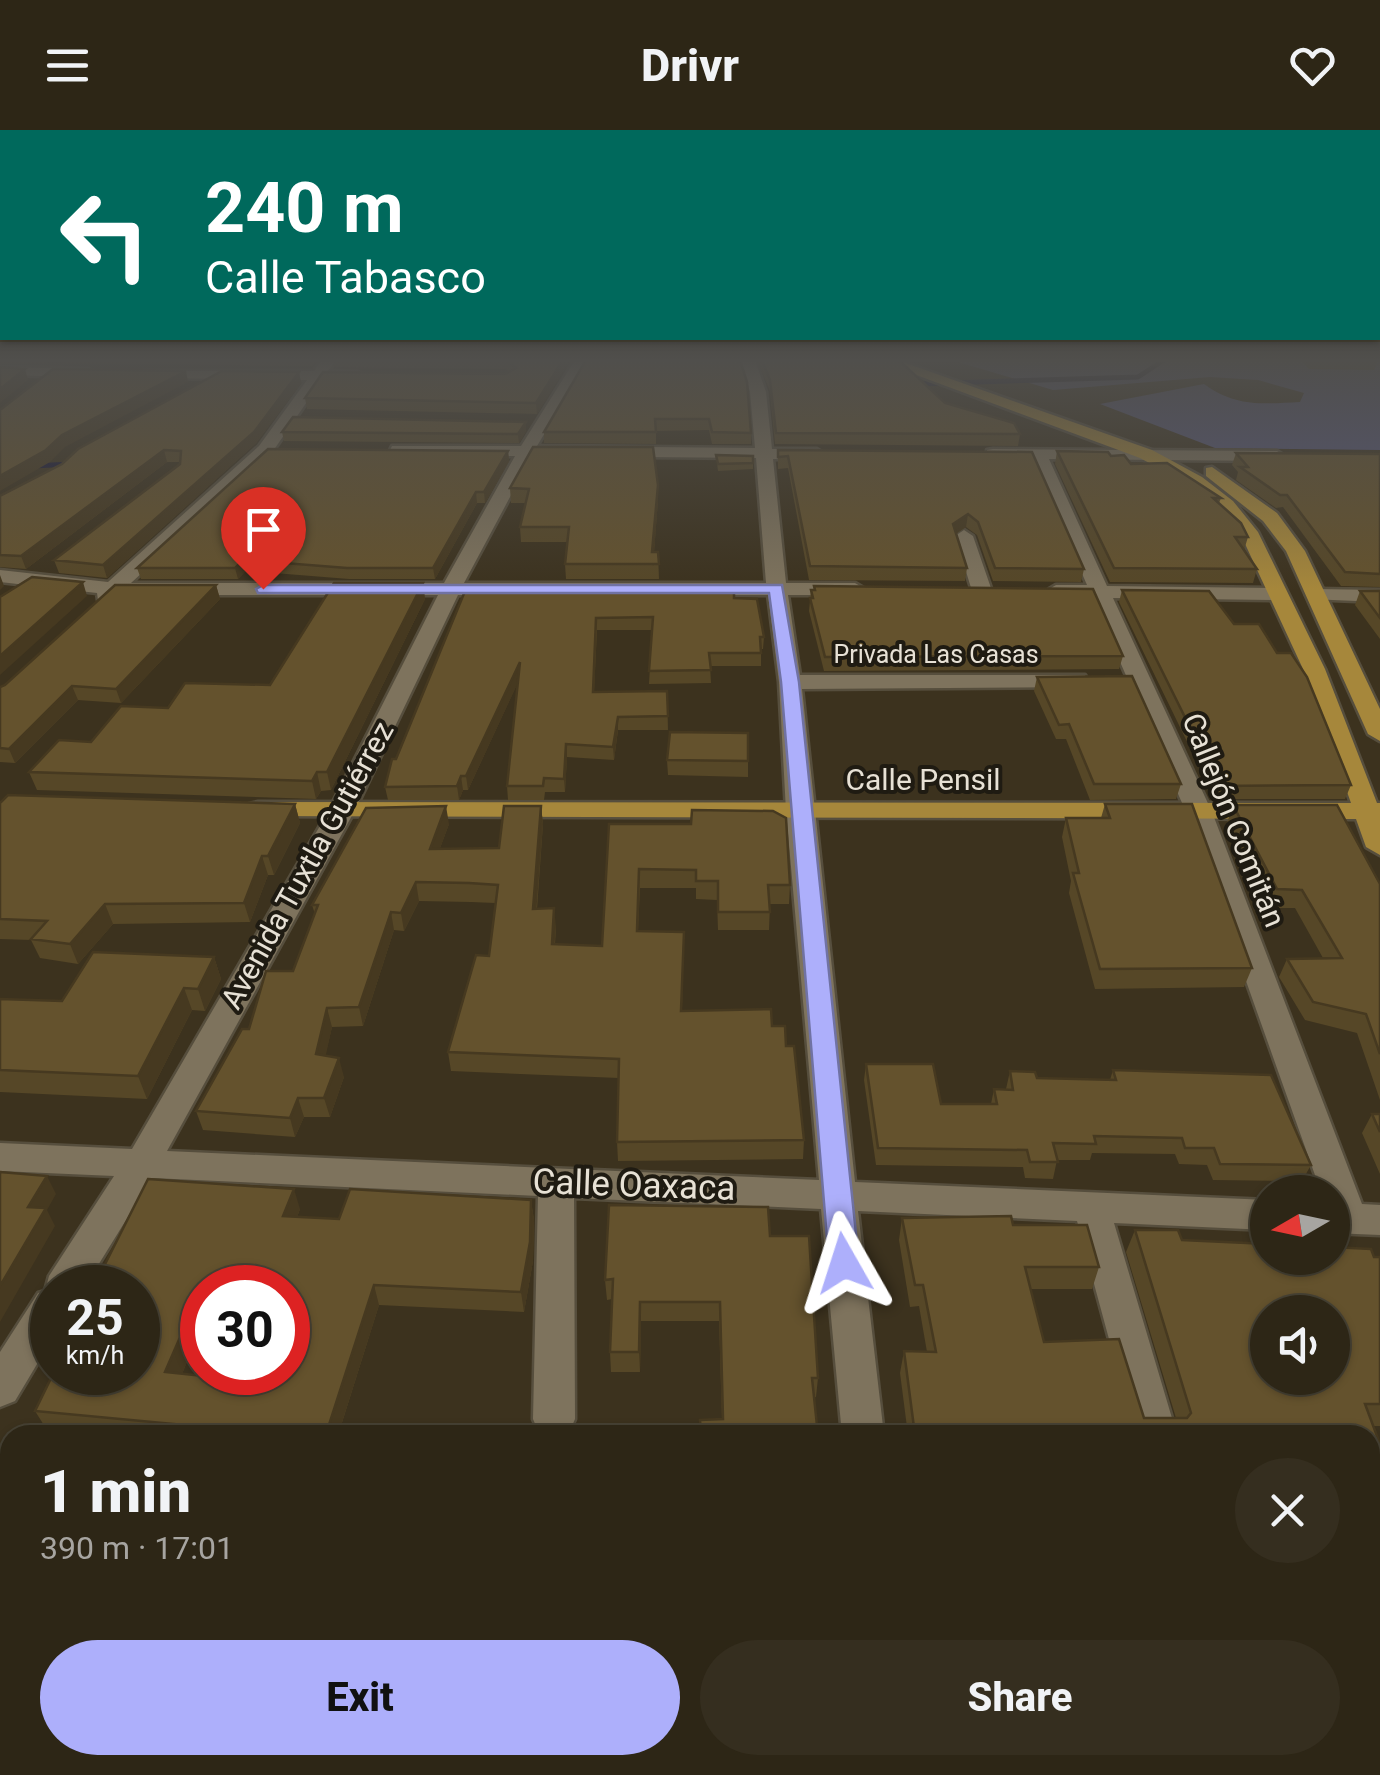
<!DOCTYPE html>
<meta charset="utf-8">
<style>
body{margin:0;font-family:Roboto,sans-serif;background:#352e1f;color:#f1f3f6;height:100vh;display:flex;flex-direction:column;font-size:38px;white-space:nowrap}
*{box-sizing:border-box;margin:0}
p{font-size:32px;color:#a7a5a1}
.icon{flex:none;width:55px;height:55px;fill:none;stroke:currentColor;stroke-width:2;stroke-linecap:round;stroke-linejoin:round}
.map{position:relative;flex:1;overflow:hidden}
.panel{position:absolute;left:0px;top:1295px;width:1380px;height:350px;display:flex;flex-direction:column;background:#2d2616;border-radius:30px 30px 0 0;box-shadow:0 2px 8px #0004,0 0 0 2px #484335}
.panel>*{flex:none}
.top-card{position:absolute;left:0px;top:0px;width:1380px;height:210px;box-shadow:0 2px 8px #0004,0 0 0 2px #484335;background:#00695c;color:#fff;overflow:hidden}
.needle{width:65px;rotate:261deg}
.controls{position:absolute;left:1250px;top:1045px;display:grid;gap:20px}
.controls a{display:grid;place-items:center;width:100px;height:100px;border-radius:50%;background:#2d2616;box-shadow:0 2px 8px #0004,0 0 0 2px #484335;font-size:50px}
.speed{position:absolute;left:30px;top:1135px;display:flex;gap:20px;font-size:50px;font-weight:700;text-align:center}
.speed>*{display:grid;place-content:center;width:130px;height:130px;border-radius:50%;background:#2d2616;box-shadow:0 2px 8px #0004,0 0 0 2px #484335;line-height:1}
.speed small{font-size:25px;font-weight:400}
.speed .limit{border:15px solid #d22;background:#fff;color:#111}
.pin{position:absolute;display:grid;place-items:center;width:85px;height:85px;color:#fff;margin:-102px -42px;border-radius:50% 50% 50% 0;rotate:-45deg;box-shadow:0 0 10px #0007}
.pin .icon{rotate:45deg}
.me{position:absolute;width:110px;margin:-55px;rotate:354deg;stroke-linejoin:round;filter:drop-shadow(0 0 8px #0008)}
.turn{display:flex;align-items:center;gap:35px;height:210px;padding:0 40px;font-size:45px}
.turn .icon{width:130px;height:130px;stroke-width:2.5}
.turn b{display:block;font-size:70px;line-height:85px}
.round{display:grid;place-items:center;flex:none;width:105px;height:105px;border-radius:52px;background:#352e1f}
.summary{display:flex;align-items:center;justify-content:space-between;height:170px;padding:0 40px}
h1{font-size:60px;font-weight:800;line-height:75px}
.cta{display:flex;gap:20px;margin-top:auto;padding:20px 40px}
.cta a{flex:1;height:115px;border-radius:60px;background:#adaffb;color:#111;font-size:40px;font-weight:800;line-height:115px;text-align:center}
.cta a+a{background:#352e1f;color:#f1f3f6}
header{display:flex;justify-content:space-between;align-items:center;height:130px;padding:0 40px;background:#2d2616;font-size:45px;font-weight:800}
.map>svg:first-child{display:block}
.forest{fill:#56577c}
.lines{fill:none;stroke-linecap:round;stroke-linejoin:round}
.stream{stroke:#181735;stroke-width:5}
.minor-casing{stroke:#564e3d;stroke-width:5}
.major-casing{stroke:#564e3d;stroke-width:5}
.minor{fill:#7e735d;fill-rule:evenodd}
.major{fill:#a6873b;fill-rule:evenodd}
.wall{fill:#564727;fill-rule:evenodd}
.shaded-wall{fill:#463920}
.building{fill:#64522d;stroke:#463920;stroke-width:2.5;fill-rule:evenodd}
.route{fill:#adaffb;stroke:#7072a3;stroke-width:2.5}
.labels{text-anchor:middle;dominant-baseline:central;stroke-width:8;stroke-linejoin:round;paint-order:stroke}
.far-street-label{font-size:25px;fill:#e7e1d5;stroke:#1f1b12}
.street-label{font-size:30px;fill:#e7e1d5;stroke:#1f1b12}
.near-street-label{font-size:35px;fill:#e7e1d5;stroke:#1f1b12}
</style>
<header><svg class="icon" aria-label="menu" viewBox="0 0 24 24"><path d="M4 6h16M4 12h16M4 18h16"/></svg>Drivr<svg class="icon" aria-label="heart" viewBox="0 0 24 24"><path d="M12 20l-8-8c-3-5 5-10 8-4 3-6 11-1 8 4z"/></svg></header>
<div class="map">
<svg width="1380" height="1645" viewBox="0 0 1380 1645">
<rect width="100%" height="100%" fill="#3c321e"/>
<!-- forest -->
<path class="forest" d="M951,230H1380V320L1215,318L1100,274L1204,254C1236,277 1261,274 1300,272L1304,263L1258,250L1210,247L1053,260Z"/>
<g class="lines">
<!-- stream -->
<path class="stream" d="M915,254L1138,247L1164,230
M33,336L71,334"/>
<defs>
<path id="minor" d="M322,230L334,233L328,241L358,242L365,246L358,250H322L271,324L131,453H444L515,326L398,325L390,320L392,316H521L575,230H589L537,316L755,318L750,262L741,230H755L766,262L772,319H817L825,324L817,329H773L786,453H855L865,459L855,465H788L800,545H1085L1088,550L1077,557L802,559L855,1052L1268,1070V1100L1114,1093L1177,1305H1135L1077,1091L858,1081L884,1305H842L821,1079L574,1068L575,1289L569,1303H539L533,1289L538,1066L152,1048L84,1158H52V1209L15,1271L0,1277V1222L38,1163L45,1161L49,1146L114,1046L0,1041V1013L132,1019L328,682L438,465H118L105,472L98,470L97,463L0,452V440L108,452L259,316L307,250L149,248L144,247V241H314ZM532,326L756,328L766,453H464ZM458,465H768L779,552L786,681L819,1050L167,1021L354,682Z
M0,237L88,239L95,243L88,247L0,245Z
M993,319L1277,321L1285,326L1277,331L1049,329L1107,456L1277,458L1287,464L1277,470L1113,468L1212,682L1362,1074L1380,1075V1105L1332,1103V1062H1321L1186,682L1092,468L1056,467L1046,461L1056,455H1087L1032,329L987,328V320Z
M964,400L973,406L992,461L989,465H975L972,461L955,406Z
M1316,459L1380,460V472L1309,469L1306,465Z
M873,1635H925L926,1645H874Z"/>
<path id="major" d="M876,230H897L1152,320L1202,347L1233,371L1258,402L1325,539L1377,673H1380V725L1366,717L1356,689L249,686L245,680L249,674L258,672L1351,673L1303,539L1240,403L1221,379L1190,355L1140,328Z
M1212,337L1277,383L1305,421L1380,579V611L1368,604L1286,421L1263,391L1206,346V338Z"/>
</defs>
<!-- minor casing -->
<use href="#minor" class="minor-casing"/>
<!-- major casing -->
<use href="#major" class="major-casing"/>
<!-- minor -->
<use href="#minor" class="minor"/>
<!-- major -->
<use href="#major" class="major"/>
</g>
<!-- wall -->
<path class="wall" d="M0,230H53L47,233L0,234Z
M60,230H317L312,236L65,233Z
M333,230H570L537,284L307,279L305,268L505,244L509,242L506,239L334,237Z
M586,230L751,303V314H712L709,300L656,301V314L544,313V302Z
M757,230H895L945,273L1020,304L1018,316L775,314L770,261Z
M1301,230H1378L1374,240L1309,239Z
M299,242L301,253L256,313L107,448L59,443L54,430L180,334V332H167L26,439L0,437V366Z
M526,292V301L519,313L284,311L282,302Z
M533,317L658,370L654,422H658L659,449H566L565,434L567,412H521L520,397L526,373H511L510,358Z
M778,320L1032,322L1084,439L1081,452L993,451L977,405L966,397L956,404L967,438L965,451L809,450L788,338L778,339Z
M508,321L509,331L485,373H477L435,449H349L274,443L271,432L274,428L265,421L238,449H141L137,438Z
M1057,321L1111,326L1221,368L1219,373L1248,407L1244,420L1257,439L1253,453L1110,452L1055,334Z
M1236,323L1380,324V457L1341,456L1283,377L1276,378L1236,350L1238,342L1232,335Z
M716,325L753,326V339L718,341Z
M423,453L425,469L331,660L321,661L316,669L37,660L29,642L91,612L168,578L270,555Z
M216,455L220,469L121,573L78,570L15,633L0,632V557Z
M814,456L1123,526L1119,539L824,541L809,481L811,460H814Z
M1122,460L1351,655L1345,669H1215L1119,472Z
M465,461L734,468L764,507L763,519H761V536H710L711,553L649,554L652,500H597L594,562L667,561L668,600H618L614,630L567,627L565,662H545L544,670H508L507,656L518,552L468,660H463L459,670H388L385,657Z
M1360,461H1380V509L1355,475Z
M1037,547L1181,654L1176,669L1090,670L1066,609H1056L1034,561Z
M748,603V647L668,645L667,630Z
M0,673L295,674L300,693L274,745H268L250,792L113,794L78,834L40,828L31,810L0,809Z
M1105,674L1252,838L1244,857L1095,859L1069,763L1071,751L1062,707L1066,688H1101Z
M1233,675L1380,754V970L1357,903L1305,890L1279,847L1287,829L1323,828L1295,778H1270L1227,693Z
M541,676L543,694L537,779L556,797L555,814L602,816L609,694L790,755L789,774H770L769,800H718L717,770L696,769V758H640L638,801L684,802L682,880L772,896L786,916L804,1010L803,1029L618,1031L617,1012L619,948L451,941L448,922L489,826L495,773L471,772L419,771L404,801L394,800L363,896L332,897L325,926L344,947L330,987H304L295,1007L203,1000L196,981L249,899L293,841L315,784L312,775L449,694L440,718H499Z
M214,827L221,849L205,881L192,880L147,969L0,962V869L62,871Z
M866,934L941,974H991L994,959H1006L1010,941L1037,948L1110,950L1113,940L1311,1035L1302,1051L1213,1050L1207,1035L1179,1034L1175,1024L1092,1023L1090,1030H1057L1053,1049L1025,1048L1023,1037L876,1035L864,950Z
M1372,984H1380V1044L1362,1003Z
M531,1070L534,1090L533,1131L524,1182L379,1175L340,1299L404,1305H101L47,1300L35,1281L138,1242V1158H99L96,1152L300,1079L297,1087L339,1089ZM202,1158H288V1211L294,1212L282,1243L262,1252L182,1244L202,1195Z
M902,1088L1013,1095L1099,1137L1092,1159H1030L1044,1212L1144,1288H1176L1126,1122L1135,1100L1182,1110L1380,1127V1296H1373L1380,1314V1388H1370V1305H908L900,1243L904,1221L927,1222L919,1176L910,1177L899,1110Z
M770,1106L818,1248L816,1267L722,1289L719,1191H641L640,1242H611L610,1222L612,1169L607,1170L605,1150Z
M676,1635V1645H258L352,1636Z
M946,1635H1369L1372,1645H947Z"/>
<!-- shaded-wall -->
<path class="shaded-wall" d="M563,230H570L537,284L536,273Z
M25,239L28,250L0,273V259Z
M186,241L188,252L65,317L50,332L0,361V346L62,305Z
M299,242L301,253L256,313L107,448L103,435Z
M526,292V301L519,313L518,304Z
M164,320L167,332L26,439L21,426Z
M508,321L509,331L485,373L484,362Z
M658,355V370L653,437L652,422Z
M476,362L477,373L435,449L433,438Z
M968,384L966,397L951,407L953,394Z
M262,410L265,421L238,449L235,438Z
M0,445L4,456L0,460Z
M83,452L87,466L0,545V526Z
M423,453L425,469L331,660L327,642Z
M216,455L220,469L121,573L116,559Z
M520,532L522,544L468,660L466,646Z
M72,556L78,570L15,633L9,619Z
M618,587V600L614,630L613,617Z
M566,614L567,627L565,662L564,649Z
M317,642L321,661L316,669L312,651Z
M461,646L463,660L459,670L457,656Z
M295,674L300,693L274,745L268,726Z
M446,676L449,694L433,737L430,719Z
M541,676L543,694L535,797L533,779Z
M262,726L268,745L250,792L244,773Z
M416,752L419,771L404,801L401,783Z
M105,774L113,794L78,834L70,814Z
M554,778L556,797L553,832L552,814Z
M391,782L394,800L363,896L359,877Z
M214,827L221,849L205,881L198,859Z
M184,858L192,880L147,969L138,946Z
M327,878L332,897L322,943L316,924Z
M339,928L344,947L330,987L324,968Z
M298,968L304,987L295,1007L290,988Z
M47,1046L56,1064L47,1080L55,1096L0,1192V1156L28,1077Z
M294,1059L300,1079L290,1106L283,1086Z
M531,1070L534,1090L533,1131L524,1182L521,1162Z
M374,1155L379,1175L338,1305L328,1298Z
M640,1172L641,1191L640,1242L639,1222Z
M194,1175L202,1195L175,1261L165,1242Z
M10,1593V1635H14L10,1645H0V1617Z
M140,1635H157L154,1645H136Z"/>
<!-- building -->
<path class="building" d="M507,230H563L536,273L305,268L323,242L505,244L516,238Z
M586,230H740L747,252L751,303L712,302L709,289H655L656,302H544Z
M762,230H895L901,232L945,273L1014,293L1020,304L776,303L770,250Z
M0,237L25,239L0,259Z
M53,239L186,241L62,305L46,320L0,346V280Z
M222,241L299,242L254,302L103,435L54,430L180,334L181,321L164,320L21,426L0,425V366L62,334L78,319Z
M293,287L526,292L518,304L282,302Z
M533,317H653L658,355L652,422H658L659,434H565L569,397H520L529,359L510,358Z
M268,319L508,321L484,362H476L433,438H347L271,432L278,422L262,410L235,438H137Z
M778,320L1032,322L1084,439L995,438L978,392L968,384L953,394L967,438L810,436L788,326L778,327Z
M1057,321L1108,322L1111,326L1124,325L1131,334L1167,333L1221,368H1213L1241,393L1248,407H1235L1257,439L1114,438Z
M1236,323L1380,324V444L1345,442L1287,365H1280L1240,337H1248Z
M716,325L753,326V333L718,334Z
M32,447L83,452L0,526V467Z
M334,453H423L327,642H317L312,651L29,642L59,610L91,612L121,576L168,578L185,553L270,555Z
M115,455H216L116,559L72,556L9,619L0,618V557L5,555Z
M814,456L1093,459L1123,526L825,527L810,468H813L811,460H815Z
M734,458V468L757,469L764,507H760L761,523H709L711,540L649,541L653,487L596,488L593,562L667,561L668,586L618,587L613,617L566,614L564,649L544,648L543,656H507L520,532L466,646H461L457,656L385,657L392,629H396L465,461Z
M1122,460L1209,461L1234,494H1259L1277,523H1291L1307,547L1351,655L1219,656Z
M1360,461H1380V488Z
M1132,546L1181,654H1094L1069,594L1059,595L1037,547Z
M670,602L748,603V631L667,630Z
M8,665L295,674L268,726H262L244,773L105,774L70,814L31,809L47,791L0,789V673Z
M1105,674H1192L1252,838L1100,839L1073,743H1079L1066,688H1110Z
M1233,675H1337L1380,754V924L1366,884L1313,872L1287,829L1342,828L1302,760L1277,759Z
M446,676L430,719L499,718L504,676H541L533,779L554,778L552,814L602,816L609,694H691L692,680L773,681L786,688L790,755H768L770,782H718V751H696V740L639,739L637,801L684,802L681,881L771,879L772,896H785L786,916H794L804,1010L617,1012L619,929L448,922L476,825L489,826L498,755L469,753L416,752L401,783L391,782L359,877L327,878L316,924L339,928L324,968H298L290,988L196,981L242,899H249L266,841H293L318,775H312L366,678Z
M93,822L214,827L198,859L184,858L138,946L0,940V869L62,871Z
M866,934H933L941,974H997L994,959L1013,960L1010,941L1035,942L1037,948L1116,950L1113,940L1271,945L1311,1035L1220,1034L1214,1018H1185L1182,1008L1094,1006L1096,1014L1053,1013L1058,1032H1030L1027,1020L878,1018Z
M1372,984H1380V1002Z
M0,1042L47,1046L28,1077L46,1078L0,1156Z
M148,1049L294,1059L283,1086L339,1089L350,1059L531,1070L530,1112L521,1162L374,1155L328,1298L404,1305H268L269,1303L35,1281L54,1242H138L136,1155L96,1152ZM202,1158H288V1192L301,1193L288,1230V1242H265L262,1252L165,1242L194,1175L202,1176Z
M609,1075L768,1077L770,1106H809L818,1248H812L818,1305H701L700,1290L723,1289L720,1172H640L639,1222H610L613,1149L605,1150Z
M1011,1086L1013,1095H1087L1099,1137H1025L1044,1212L1119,1209L1144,1288H1187L1191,1283L1135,1100H1178L1182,1110L1268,1114V1128H1332V1117L1371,1119L1374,1127H1380V1274H1365L1380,1314V1367L1370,1366V1305H915L904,1221L936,1222L923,1155H915L902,1088ZM1268,1182H1332V1248H1268Z
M10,1462V1593L0,1617V1484Z
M61,1635H140L136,1645H57Z
M352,1635H675V1645H615V1636L552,1635L551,1645H258L260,1636H352Z
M955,1635H1369L1372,1645H956Z"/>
<!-- sky -->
<linearGradient id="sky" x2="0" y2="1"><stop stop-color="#211c10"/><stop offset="0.5" stop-color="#504f4c"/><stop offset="1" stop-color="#504f4c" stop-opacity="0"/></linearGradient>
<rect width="1380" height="461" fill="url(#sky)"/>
<!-- route -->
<path class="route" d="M263,455H782L799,552L859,1133L854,1141L844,1145L834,1141L829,1133L781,552L769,463H258L256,459Z"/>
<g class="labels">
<!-- far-street labels -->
<g class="far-street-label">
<text x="936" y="524">Privada Las Casas</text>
</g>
<!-- street labels -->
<g class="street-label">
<text x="923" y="649">Calle Pensil</text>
<text transform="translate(1234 690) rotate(68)">Callejón Comitán</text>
<text transform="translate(307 735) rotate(-61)">Avenida Tuxtla Gutiérrez</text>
</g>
<!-- near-street labels -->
<g class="near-street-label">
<text transform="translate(634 1055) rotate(2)">Calle Oaxaca</text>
</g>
</g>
</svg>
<div class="controls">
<a><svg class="needle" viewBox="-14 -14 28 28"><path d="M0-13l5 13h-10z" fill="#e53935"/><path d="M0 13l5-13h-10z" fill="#a7a5a1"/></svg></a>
<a><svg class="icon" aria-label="sound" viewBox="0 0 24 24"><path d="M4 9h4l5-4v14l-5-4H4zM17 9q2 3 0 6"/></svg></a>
</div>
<div class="speed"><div>25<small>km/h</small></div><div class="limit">30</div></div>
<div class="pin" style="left:263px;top:459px;background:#d93025"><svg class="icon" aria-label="arrive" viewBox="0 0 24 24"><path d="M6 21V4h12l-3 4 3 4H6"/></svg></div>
<svg class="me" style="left:844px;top:1133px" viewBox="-20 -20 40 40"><path d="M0-17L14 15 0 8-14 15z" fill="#adaffb" stroke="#fff" stroke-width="4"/></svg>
<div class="top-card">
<div class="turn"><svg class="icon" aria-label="left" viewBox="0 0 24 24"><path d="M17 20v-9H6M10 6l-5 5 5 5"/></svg><div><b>240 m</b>Calle Tabasco</div></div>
</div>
<section class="panel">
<div class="summary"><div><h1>1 min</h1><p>390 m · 17:01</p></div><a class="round"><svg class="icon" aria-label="close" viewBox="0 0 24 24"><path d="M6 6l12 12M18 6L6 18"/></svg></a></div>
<div class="cta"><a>Exit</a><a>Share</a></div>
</section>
</div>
